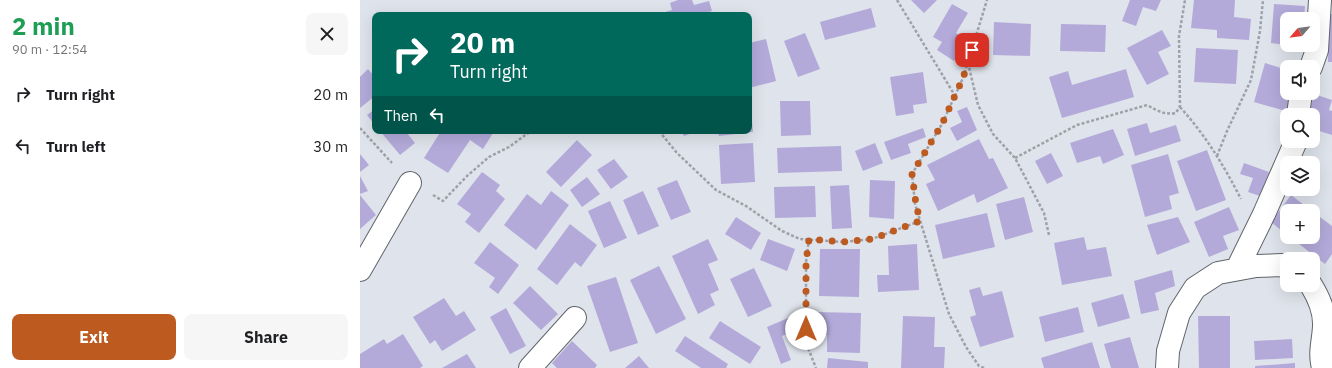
<!DOCTYPE html>
<meta charset="utf-8">
<style>
body{margin:0;font-family:"IBM Plex Sans",sans-serif;background:#f6f6f6;color:#202124;height:100vh;display:flex;flex-direction:column;font-size:15px;white-space:nowrap}
*{box-sizing:border-box;margin:0}
p{font-size:13px;color:#757577}
.icon{flex:none;width:22px;height:22px;fill:none;stroke:currentColor;stroke-width:2;stroke-linecap:round;stroke-linejoin:round}
.map{position:relative;flex:1;overflow:hidden}
.drawer{display:flex;flex-direction:column;background:#fff;width:360px}
.drawer>*{flex:none}
.guide{position:absolute;left:12px;top:12px;width:380px;height:122px;border-radius:8px;box-shadow:0 4px 16px #0002;background:#00695c;color:#fff;overflow:hidden}
.needle{width:26px;rotate:242deg}
.tools{position:absolute;left:920px;top:12px;display:grid;gap:8px}
.tools a{display:grid;place-items:center;width:40px;height:40px;border-radius:8px;background:#fff;box-shadow:0 4px 16px #0002;font-size:20px}
.pin{position:absolute;display:grid;place-items:center;width:34px;height:34px;color:#fff;margin:-17px;border-radius:8px;box-shadow:0 2px 6px #0006}
.me{position:absolute;width:44px;margin:-22px;rotate:0deg;stroke-linejoin:round;filter:drop-shadow(0 0 3px #0008)}
.turn{display:flex;align-items:center;gap:14px;height:84px;padding:0 12px;font-size:18px}
.turn .icon{width:52px;height:52px;stroke-width:2.5}
.turn b{display:block;font-size:28px;line-height:34px}
.then{display:flex;align-items:center;height:38px;padding:0 12px;background:#0003;gap:8px;font-size:15px}
.round{display:grid;place-items:center;flex:none;width:42px;height:42px;border-radius:8px;background:#f6f6f6}
.head{display:flex;align-items:center;justify-content:space-between;height:68px;padding:0 12px}
h1{font-size:24px;font-weight:700;line-height:30px;color:#1e9e55}
.primary-button{display:flex;gap:8px;margin-top:auto;padding:8px 12px}
.primary-button a{flex:1;height:46px;border-radius:8px;background:#bd5a20;color:#fff;font-size:16px;font-weight:700;line-height:46px;text-align:center}
.primary-button a+a{background:#f6f6f6;color:#202124}
ul{padding:0;list-style:none}
li{display:flex;align-items:center;gap:12px;height:52px;padding:0 12px}
li div{flex:1}
li b{display:block;font-size:15px}
li em{font-style:normal}
main{display:flex;flex:1;min-height:0}
.map>svg:first-child{display:block}
.building{fill:#b3aada}
.lines{fill:none;stroke-linecap:round;stroke-linejoin:round}
.street-casing{stroke:#61646b;stroke-width:24}
.path{stroke:#9ea2a8;stroke-width:2.5;stroke-dasharray:3 2;stroke-linecap:butt}
.street{stroke:#fff;stroke-width:22}
.route{stroke:#bd5a20;stroke-width:7;stroke-dasharray:0 12.6}
</style>
<main>
<section class="drawer">
<div class="head"><div><h1>2 min</h1><p>90 m · 12:54</p></div><a class="round"><svg class="icon" aria-label="close" viewBox="0 0 24 24"><path d="M6 6l12 12M18 6L6 18"/></svg></a></div>
<ul>
<li><svg class="icon" aria-label="right" viewBox="0 0 24 24"><path d="M7 20v-9h11M14 6l5 5-5 5"/></svg><div><b>Turn right</b></div><em>20 m</em></li>
<li><svg class="icon" aria-label="left" viewBox="0 0 24 24"><path d="M17 20v-9H6M10 6l-5 5 5 5"/></svg><div><b>Turn left</b></div><em>30 m</em></li>
</ul>
<div class="primary-button"><a>Exit</a><a>Share</a></div>
</section>
<div class="map">
<svg width="972" height="368" viewBox="0 0 972 368">
<rect width="100%" height="100%" fill="#dfe3eb"/>
<!-- building -->
<path class="building" d="M318,0H332L334,5L349,1L352,11L338,15H295L312,10L310,3Z
M551,0H577L564,13Z
M770,0H801L796,11L783,7L776,26L762,21Z
M834,0H875L874,17L891,19L889,40L857,38V30L831,28Z
M592,4L608,13L596,33L607,40L594,61L577,50L582,42L573,37Z
M914,4L945,6L944,19H927V45L911,43Z
M511,8L516,27L465,40L460,22Z
M969,14H972V62H968Z
M634,22L671,24L670,56L633,55Z
M701,24L746,25L745,52L700,51Z
M802,30L811,46L798,52L809,74L787,85L767,48Z
M445,33L460,69L438,77L424,41Z
M406,39L416,81L389,88V43Z
M836,48L878,50L876,84L834,82Z
M905,63L927,70V93H934L929,112L894,102Z
M8,69L15,77V96L0,108V77Z
M766,69L774,97L702,118L689,77L708,71L712,85Z
M563,72L567,103L553,105L554,113L536,116L530,77Z
M954,94L972,100L969,110L972,111V135L953,129V115H949Z
M420,101H450L451,135L421,136Z
M607,107L617,130L597,141L590,128L602,122L597,111Z
M15,109V125L7,115Z
M389,111H391L393,132L359,136L358,131H389Z
M787,123L790,133L816,125L821,141L775,156L767,129Z
M563,128L566,137L548,144L551,153L531,160L524,142Z
M753,129L764,155L743,164L740,156L717,163L710,143Z
M20,131H50L47,133L55,143L40,155Z
M81,131H129L133,133L123,149L110,140L88,173L64,158Z
M321,131H338L324,136Z
M619,139L629,159L633,158L648,188L617,203L614,194L578,211L566,184L575,180L567,165Z
M217,140L232,155L201,187L186,172Z
M393,143L395,182L361,184L359,145Z
M515,143L523,163L503,171L495,151Z
M481,146L482,171L418,173L417,148Z
M847,150L866,200L836,211L817,161Z
M691,153L703,176L687,184L675,161Z
M0,154L9,165L0,172Z
M808,154L819,193L809,196L812,209L785,217L771,165Z
M254,159L268,177L251,189L237,170Z
M884,163L909,172L900,196L888,192L893,178L880,174Z
M122,172L140,185L136,191L145,199L119,233L105,222L111,214L97,204Z
M0,176L8,191L0,194Z
M227,177L240,194L222,207L210,190Z
M317,180L331,212L311,220L297,188Z
M510,180L535,181L534,219L509,217Z
M489,185L492,228L472,229L470,186Z
M455,186L456,217L415,218L414,187Z
M191,191L209,205L176,250L144,225L167,194L181,205Z
M283,191L299,226L278,235L263,200Z
M0,195L16,215L0,229Z
M931,195L952,211H927V235L911,222Z
M664,197L673,232L645,240L636,204Z
M250,201L267,238L244,248L228,211Z
M869,207L879,230L863,236L868,249L849,257L834,222Z
M953,212L972,226V254L965,264L930,237H953Z
M627,213L635,247L583,259L575,225Z
M376,217L401,233L391,250L365,234Z
M818,217L830,242L797,255L787,225Z
M210,224L237,245L221,267L215,262L197,285L177,269Z
M724,237L727,250L746,247L752,276L702,285L694,243Z
M348,239L358,260L348,264L359,290L350,294L355,305L338,314L312,256Z
M408,239L435,249L427,271L400,260Z
M130,242L159,265L138,294L129,287L135,278L114,263Z
M557,244L559,290L518,292L517,275H529L528,246Z
M460,249H500L499,297L459,296Z
M299,266L326,319L296,334L270,280Z
M394,268L412,306L388,317L370,279Z
M812,270L815,286L795,293L799,310L781,314L774,281Z
M256,277L278,343L250,352L227,286Z
M170,286L198,314L181,330L153,303Z
M620,287L623,296L642,291L654,337L620,347L610,317L616,315L609,290Z
M763,294L770,318L738,327L731,303Z
M84,298L96,316L104,311L116,330L82,351L75,340L70,344L53,317Z
M718,307L724,332L685,342L679,317Z
M146,308L166,346L150,354L130,317Z
M455,312L501,313L500,353L467,352V335H455Z
M543,316L575,317L574,347H585L584,368H541Z
M838,316H870V368H839Z
M428,318L433,331L422,336L431,360L421,364L407,327Z
M360,321L401,347L390,364L349,338Z
M43,334L63,366L60,368H0V354L24,339L27,344Z
M325,336L368,364L366,368H341L315,351Z
M770,337L779,368H751L744,344Z
M932,339L933,358L895,360L894,341Z
M212,341L237,365L235,368H197L192,363Z
M732,342L740,368H684L681,358Z
M107,354L116,368H82Z
M279,356L289,368H265Z
M468,358L508,362V368H467Z
M935,363V368H895V366Z"/>
<g class="lines">
<defs>
<path id="street" d="M951,67L957,50L960,0
M938,115L941,93
M877,269L904,214L936,141
M0,270L50,183
M951,285C959,298 965,311 964,327C963,343 959,352 963,368
M170,368L215,318
M807,368L808,351L819,313L835,288L858,273L896,266L922,265L927,268"/>
</defs>
<!-- street casing -->
<use href="#street" class="street-casing"/>
<!-- path -->
<path class="path" d="M537,0L594,94
M608,63L618,105L633,134L655,158L684,213L689,235
M820,107C846,136 863,164 881,199
M0,128L32,163
M197,131L201,133L211,131
M299,131L317,153L356,190L386,206L422,231L440,239L483,242L512,239L560,221
M857,156L867,131L891,80L900,31L903,0
M655,158L717,125L787,105C798,111 804,115 816,113L820,106L819,36L825,0
M73,195L83,201L107,176L129,157L149,147L171,131
M449,239L446,262V343L456,368
M624,368L619,366L606,347L589,314L555,204L552,174L582,124L603,78L627,0"/>
<!-- street -->
<use href="#street" class="street"/>
</g>
<g class="lines">
<!-- route -->
<path class="route" d="M446,329V262L449,239L483,242L512,239L560,221L556,204L552,174L582,124L603,78L612,50"/>
</g>
</svg>
<div class="tools">
<a><svg class="needle" viewBox="-14 -14 28 28"><path d="M0-13l5 13h-10z" fill="#e53935"/><path d="M0 13l5-13h-10z" fill="#757577"/></svg></a>
<a><svg class="icon" aria-label="sound" viewBox="0 0 24 24"><path d="M4 9h4l5-4v14l-5-4H4zM17 9q2 3 0 6"/></svg></a>
<a><svg class="icon" aria-label="search" viewBox="0 0 24 24"><circle cx="10" cy="10" r="6"/><path d="M15 15l6 6"/></svg></a>
<a><svg class="icon" aria-label="layers" viewBox="0 0 24 24"><path d="M12 4l9 5-9 5-9-5zM3 14l9 5 9-5"/></svg></a>
<a>+</a>
<a>−</a>
</div>
<div class="pin" style="left:612px;top:50px;background:#d93025"><svg class="icon" aria-label="arrive" viewBox="0 0 24 24"><path d="M6 21V4h12l-3 4 3 4H6"/></svg></div>
<svg class="me" style="left:446px;top:329px" viewBox="-20 -20 40 40"><circle r="19" fill="#fff"/><path d="M0-13L10 11 0 6-10 11z" fill="#bd5a20"/></svg>
<div class="guide">
<div class="turn"><svg class="icon" aria-label="right" viewBox="0 0 24 24"><path d="M7 20v-9h11M14 6l5 5-5 5"/></svg><div><b>20 m</b>Turn right</div></div>
<div class="then">Then<svg class="icon" aria-label="left" viewBox="0 0 24 24"><path d="M17 20v-9H6M10 6l-5 5 5 5"/></svg></div>
</div>
</div>
</main>
